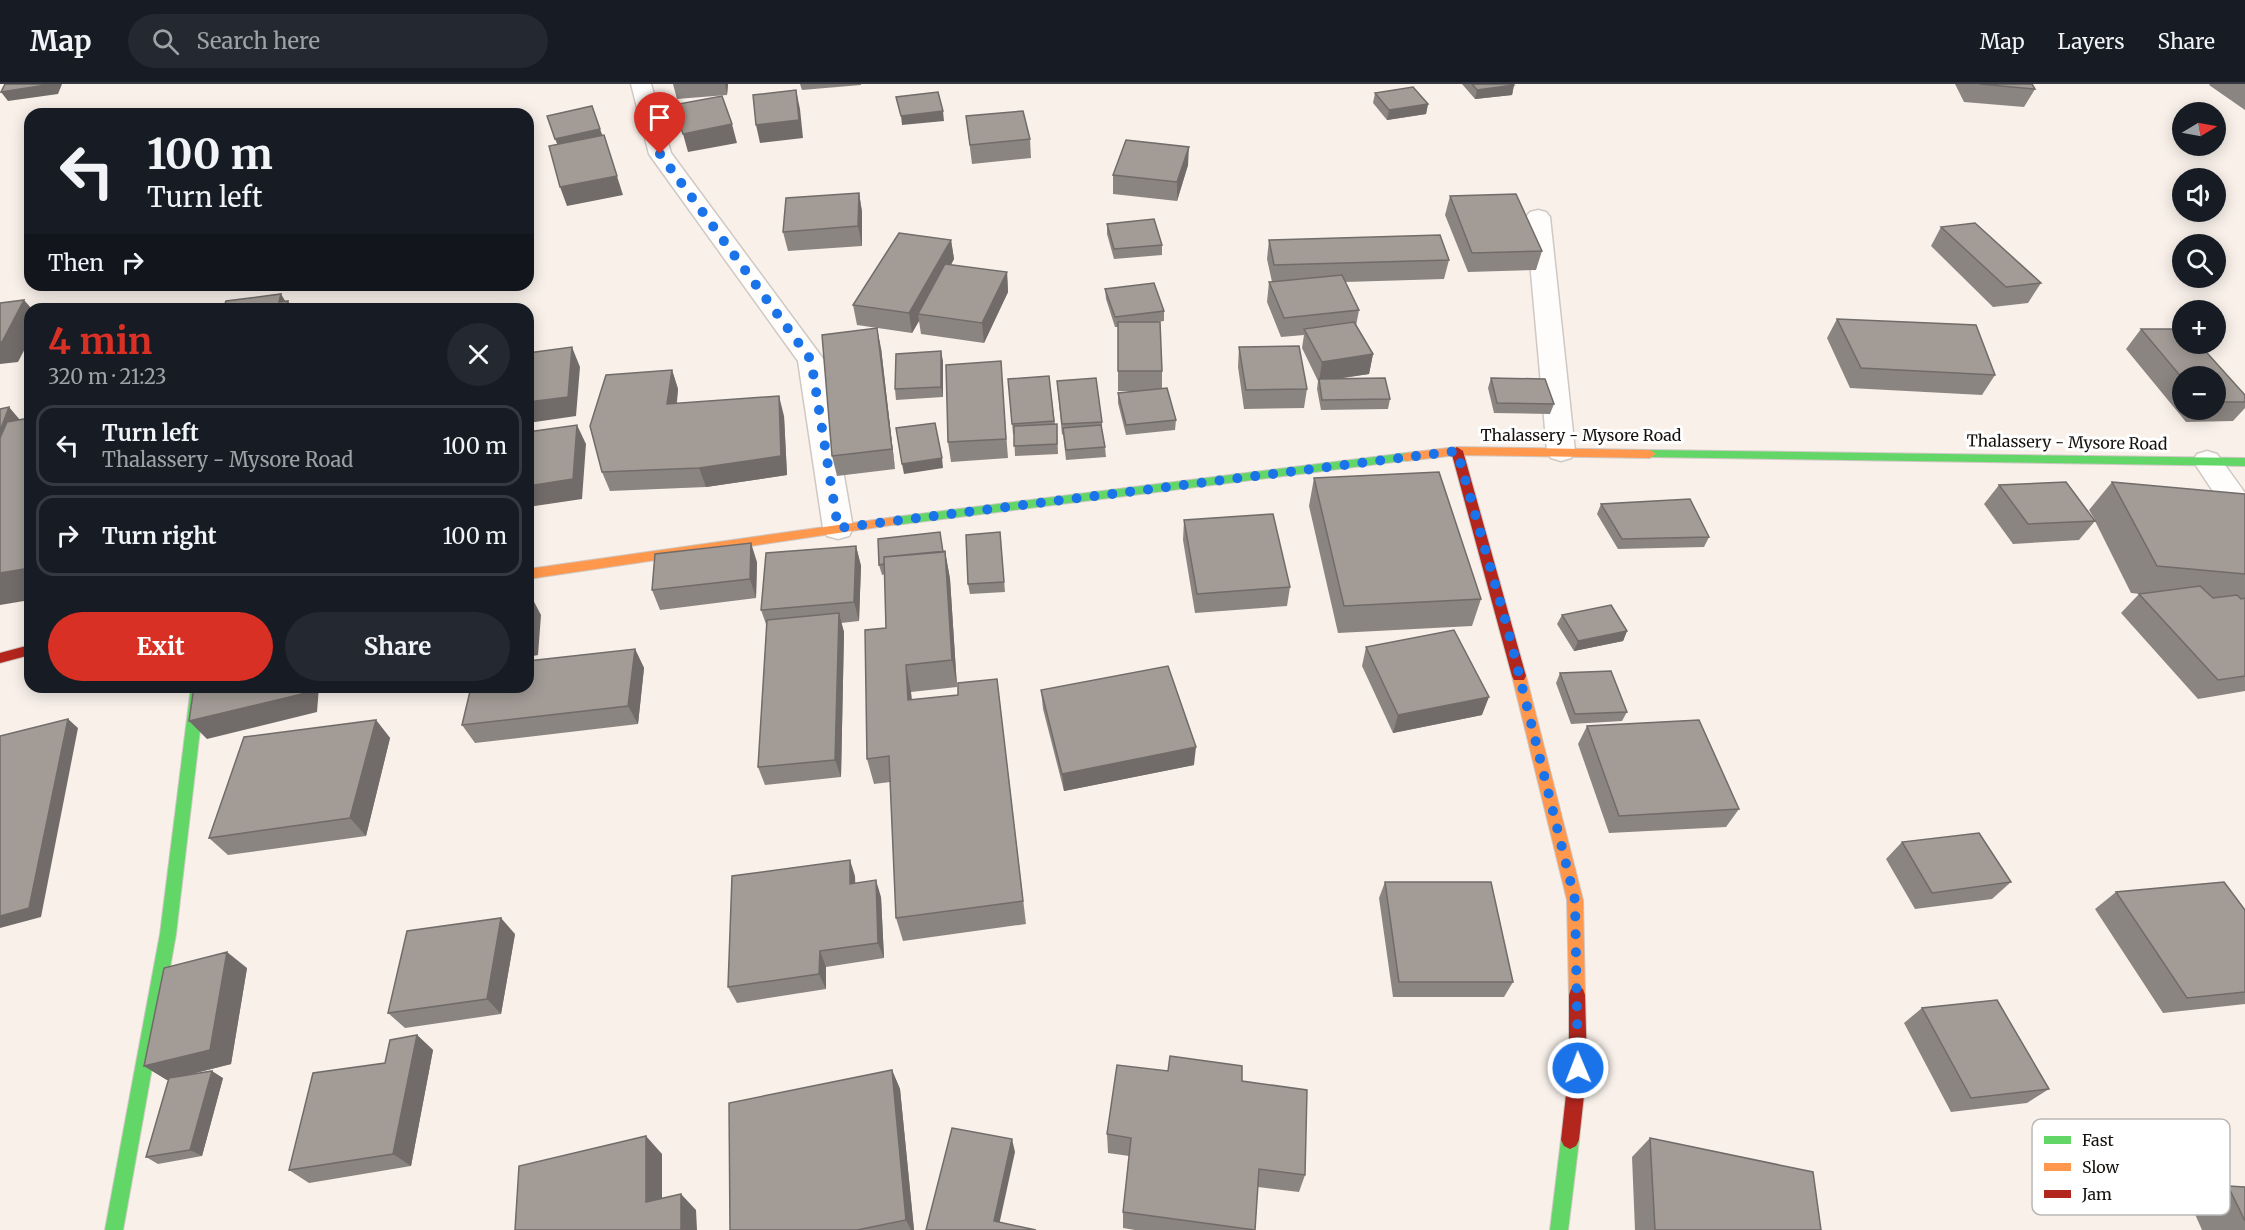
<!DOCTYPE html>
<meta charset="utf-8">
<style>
body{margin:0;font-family:Merriweather,serif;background:#242831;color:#f1f3f6;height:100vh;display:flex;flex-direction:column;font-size:22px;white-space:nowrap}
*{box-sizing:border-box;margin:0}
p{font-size:20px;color:#9ea1a6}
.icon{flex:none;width:33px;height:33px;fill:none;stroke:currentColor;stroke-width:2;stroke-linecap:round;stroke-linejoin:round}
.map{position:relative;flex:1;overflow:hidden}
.sheet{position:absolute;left:24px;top:219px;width:510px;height:390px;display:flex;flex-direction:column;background:#171b24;border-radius:18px;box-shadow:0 3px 15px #0003}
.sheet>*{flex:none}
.guide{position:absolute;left:24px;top:24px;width:510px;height:183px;border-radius:18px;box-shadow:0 3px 15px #0003;background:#171b24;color:#f1f3f6;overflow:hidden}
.needle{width:39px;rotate:80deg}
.controls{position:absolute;left:2172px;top:18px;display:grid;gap:12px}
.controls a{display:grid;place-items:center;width:54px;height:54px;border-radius:50%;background:#171b24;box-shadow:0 3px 15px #0003;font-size:30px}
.pin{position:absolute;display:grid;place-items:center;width:51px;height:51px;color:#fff;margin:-62px -26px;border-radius:50% 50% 50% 0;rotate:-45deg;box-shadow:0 0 6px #0007}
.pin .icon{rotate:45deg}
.me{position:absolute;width:66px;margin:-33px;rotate:359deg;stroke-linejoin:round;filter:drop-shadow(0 0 4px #0008)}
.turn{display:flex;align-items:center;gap:21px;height:126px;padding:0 24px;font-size:27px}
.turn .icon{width:78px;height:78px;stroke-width:2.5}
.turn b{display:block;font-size:42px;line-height:51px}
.then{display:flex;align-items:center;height:57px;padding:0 24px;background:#0003;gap:12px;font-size:22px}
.round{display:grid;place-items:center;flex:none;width:63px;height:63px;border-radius:32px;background:#242831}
.summary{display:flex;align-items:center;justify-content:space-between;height:102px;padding:0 24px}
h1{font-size:36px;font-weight:700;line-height:45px;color:#d93025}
.cta{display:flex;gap:12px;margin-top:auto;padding:12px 24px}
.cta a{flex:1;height:69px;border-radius:36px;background:#d93025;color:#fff;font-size:24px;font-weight:700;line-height:69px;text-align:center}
.cta a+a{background:#242831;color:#f1f3f6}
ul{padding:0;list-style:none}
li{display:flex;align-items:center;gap:18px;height:81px;margin:0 12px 9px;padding:0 12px;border:3px solid #363941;border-radius:18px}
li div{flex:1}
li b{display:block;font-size:22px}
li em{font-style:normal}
header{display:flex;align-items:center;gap:36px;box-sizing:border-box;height:84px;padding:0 30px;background:#171b24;border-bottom:2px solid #363941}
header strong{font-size:28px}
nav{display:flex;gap:33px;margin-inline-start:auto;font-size:21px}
.search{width:420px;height:54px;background:#242831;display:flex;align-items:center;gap:15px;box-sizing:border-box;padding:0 21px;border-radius:33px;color:#9ea1a6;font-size:22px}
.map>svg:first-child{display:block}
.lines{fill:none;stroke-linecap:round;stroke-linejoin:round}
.street-casing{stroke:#cfc8c3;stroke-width:3}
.fast-casing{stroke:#cfc8c3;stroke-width:2}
.slow-casing{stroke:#cfc8c3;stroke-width:2}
.jam-casing{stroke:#cfc8c3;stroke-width:2}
.street{fill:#fefdfc;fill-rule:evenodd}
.fast{fill:#63d668;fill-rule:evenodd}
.slow{fill:#ff974d;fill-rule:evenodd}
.jam{fill:#b3261e;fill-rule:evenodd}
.wall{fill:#8b8581;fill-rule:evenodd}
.shaded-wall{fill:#716c69}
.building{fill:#a29b96;stroke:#716c69;stroke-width:1.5}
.route{stroke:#1a73e8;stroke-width:10;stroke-dasharray:0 18}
.labels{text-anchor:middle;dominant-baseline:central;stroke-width:6;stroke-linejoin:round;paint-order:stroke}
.street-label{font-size:16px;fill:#17120e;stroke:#fff}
.key{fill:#fff;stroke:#b9b8b7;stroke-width:1.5}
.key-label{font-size:16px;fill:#17120e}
</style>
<header>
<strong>Map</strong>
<div class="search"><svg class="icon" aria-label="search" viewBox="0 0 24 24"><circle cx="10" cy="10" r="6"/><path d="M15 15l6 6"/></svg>Search here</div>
<nav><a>Map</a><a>Layers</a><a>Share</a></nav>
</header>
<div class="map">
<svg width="2245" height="1146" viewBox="0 0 2245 1146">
<rect width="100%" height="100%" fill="#f8f0e9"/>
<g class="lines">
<defs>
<path id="street" d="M631,0H651L671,69L824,276L853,444L849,452L838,455L827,452L823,444L798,277L649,70Z
M1538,126L1546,128L1550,133L1575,367L1571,374L1561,377L1551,374L1547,367L1526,133L1530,128Z
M2207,367L2217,370L2245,409V443L2234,439L2193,377L2197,370Z"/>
<path id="fast" d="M1650,366L2245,374V382L1646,373L1644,370Z
M1406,369L1412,373L1410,376L895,441L889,437L895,433Z
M191,603H205L176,850L123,1146H105L160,850Z
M1570,1047L1576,1050L1579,1056L1568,1146H1550L1561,1056L1564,1050Z"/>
<path id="slow" d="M1457,363L1650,366L1656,370L1650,374L1457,371L1406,377L1400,373L1406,369Z
M895,433L901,437L899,440L528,495V485Z
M1519,587L1524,588L1526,592L1583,816L1585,911L1583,917L1577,919L1571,917L1569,911L1567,816L1512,592L1514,588Z"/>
<path id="jam" d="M1457,363L1463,367L1526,592L1524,596H1514L1512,592L1451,367Z
M30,561V571L0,579V569Z
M1577,903L1583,905L1585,911L1587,984L1579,1056L1576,1062L1570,1065L1564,1062L1561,1056L1569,984V911L1571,905Z"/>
</defs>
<!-- street casing -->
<use href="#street" class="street-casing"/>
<!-- fast casing -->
<use href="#fast" class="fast-casing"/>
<!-- slow casing -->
<use href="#slow" class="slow-casing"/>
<!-- jam casing -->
<use href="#jam" class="jam-casing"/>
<!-- street -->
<use href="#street" class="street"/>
<!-- fast -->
<use href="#fast" class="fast"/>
<!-- slow -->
<use href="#slow" class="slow"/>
<!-- jam -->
<use href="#jam" class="jam"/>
</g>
<!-- wall -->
<path class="wall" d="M673,0H728L727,11L677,15Z
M800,0H861V1L802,6Z
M1462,0H1513L1514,1L1512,11L1475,15Z
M1955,0H2032L2035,5L2024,23L1964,18Z
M2210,0H2245V26L2209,1Z
M1375,9L1428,20L1426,30L1387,36L1373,19Z
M966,32L1030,55L1031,74L972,80Z
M1188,81L1177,117L1113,110V91Z
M859,109L862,128V162L788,167L783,148Z
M1450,112L1542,167L1536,186L1468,188L1445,131Z
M1107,140L1162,161V171L1114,175L1107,150Z
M1941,143L2041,199L2028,219L1993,223L1931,162Z
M951,156L954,175L951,181L1007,188L1008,208L984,259L921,250L919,237L912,249L857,241L853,221Z
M1269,156L1449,176L1444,195L1345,198L1359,226L1356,242L1373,270L1369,290L1337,295L1390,315L1388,325L1321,326L1317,305L1318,297L1302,264L1304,251L1281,253L1267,218L1269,198H1272L1267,175Z
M1105,205L1164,227V237L1157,238L1162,287V305L1176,336L1175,346L1126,351L1118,319V309L1141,307H1118V243H1115L1106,215Z
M1837,235L1995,291L1982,311L1850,304L1827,254Z
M2141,245H2182V260H2199L2245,311V324L2233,337L2186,338L2126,265ZM2182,292H2216V326H2182Z
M1239,263L1307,305L1304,324L1244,325L1238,283Z
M881,264L895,385L837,392L832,372Z
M943,277V313L896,316L895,305Z
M672,286L678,305L677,319L784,332L787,391L706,403L610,407L602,388Z
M1049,292L1055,340H1057L1058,370L1015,372L1014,350H1013L1008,295Z
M1491,294L1554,320L1550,330L1494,329L1488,304Z
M1002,297L1008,374L951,378L948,358Z
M1057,297L1102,338V345L1105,363L1106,373L1066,376L1063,350L1062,351Z
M1314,394L1481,515L1472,542L1338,549L1309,422Z
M2112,398L2245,410V607L2198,615L2121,529L2139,510H2140L2131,509L2095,437L2079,456L2013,460L1984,420L1999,401L2095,436L2089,426Z
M1601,420L1709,453L1704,463L1618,465L1597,430Z
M1184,436L1290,503L1287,522L1195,529L1183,456Z
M1000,448L1005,508L970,510L968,500Z
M856,462L861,482L859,537L841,539L844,548L841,693L765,701L758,683L767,543L761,526Z
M945,467L950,495L957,603L911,608L912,616L958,611L997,595L1026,840L903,857L896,834L890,698L874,700L867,675L886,544L885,490L882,491L879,481Z
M757,478L756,514L660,526L652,506Z
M1562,531L1627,547L1623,557L1574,567L1557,540Z
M1366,563L1482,631L1393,649L1362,582Z
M635,565L644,584L638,640L475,659L462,641Z
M1560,589L1627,628L1622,637L1571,640L1556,599Z
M1041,606L1194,681L1064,707L1043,625Z
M376,636L390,654L366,752L228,771L209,754Z
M1587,642L1739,725L1726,743L1609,749L1578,660Z
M1902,758L2011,798L1992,815L1915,825L1886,775Z
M855,792V799L881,813L884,874L826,883V905L737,919L728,903Z
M1385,798L1513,898L1504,913H1393L1379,814Z
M2116,808L2245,826V920L2163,929L2095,825Z
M515,850L501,930L405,944L388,929Z
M247,884L231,980L184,992L223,994L202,1072L158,1080L146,1073L169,995L167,996L144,982Z
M1922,924L2049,1005L2027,1019L1951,1028L1904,939Z
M417,951L433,966L411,1082L309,1099L289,1086L385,979Z
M892,986L900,1005L914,1146H730Z
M1242,997L1305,1091L1299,1108L1258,1103L1255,1146H1135L1123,1144V1128L1129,1072L1108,1069L1107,1050Z
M1650,1054L1821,1146H1635L1632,1073Z
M2228,1102L2245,1103V1146H2202L2190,1119Z"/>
<!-- shaded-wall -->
<path class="shaded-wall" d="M52,0H62L58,10L8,17L1,8Z
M725,0H728L727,11Z
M1514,1L1512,11L1475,15L1477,6Z
M796,6L800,25L803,54L760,59L756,41Z
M1428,20L1426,30L1387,36L1389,26Z
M943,27L944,37L902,41L901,32Z
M732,40L737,59L688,68L683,50Z
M600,45L604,55L559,64L555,55Z
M604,51L623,111L567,122L560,103Z
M1189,63L1188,81L1177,117V98Z
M859,109L862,128V162L858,142Z
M951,156L954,175L922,231L918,230L919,237L912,249L909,229Z
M1007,188L1008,208L984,259L982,239Z
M281,210L287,220L288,217L293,225H283L279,218Z
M24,216L32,225H30V255L18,278L0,280V258Z
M877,244L881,264L895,385L892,365Z
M572,263L580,283L576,332L528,339V318Z
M941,267L943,277V313L941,303Z
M1373,270L1369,290L1319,297L1322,278Z
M672,286L678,305L674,340L667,320Z
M779,312L784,332L787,391L706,403L699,384Z
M9,323L26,343L0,414V347Z
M577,341L586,360L582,415L528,423V402Z
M942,374L943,384L904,390L902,380Z
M751,459L757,478L756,514L750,495Z
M856,462L861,482L859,537L854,518Z
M945,467L950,495L957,603L952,576Z
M30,484V516L0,521V489Z
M531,512L541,531L538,571L528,573V547Z
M839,529L844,548L841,693L835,676Z
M1627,547L1623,557L1574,567L1578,557Z
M635,565L644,584L638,640L628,622Z
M906,581L911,608L913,642L908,616Z
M302,603H319L317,628L207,655L189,637Z
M349,603H377L353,607Z
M1489,613L1482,631L1393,649L1398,631Z
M68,635L78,644L41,833L0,844V832Z
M376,636L390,654L366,752L350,734Z
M1196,663L1194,681L1064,707L1062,690Z
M850,776L855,792L856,817L850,800Z
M876,796L881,813L884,874L878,859Z
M501,834L515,850L501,930L487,915Z
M820,867L826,883V905L819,890Z
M227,868L247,884L231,980L167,996L144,982Z
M417,951L433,966L411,1082L393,1070Z
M892,986L900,1005L914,1146H911L906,1136Z
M212,987L223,994L202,1072L190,1066Z
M646,1052L662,1070V1134L646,1118Z
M1012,1055L1015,1068L998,1146L994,1137Z
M681,1110L696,1126L697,1146H681Z"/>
<!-- building -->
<path class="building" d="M5,0H52L1,8Z
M1472,0H1513L1514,1L1477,6Z
M1980,0H2032L2035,5Z
M1413,3L1428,20L1389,26L1375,9Z
M796,6L799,36L756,41L753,11Z
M938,8L943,27L901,32L896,13Z
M722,12L732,40L683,50L673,21Z
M592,22L600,45L555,55L547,32Z
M1023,27L1030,55L970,61L966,32Z
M604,51L617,92L560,103L549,62Z
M1126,56L1189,63L1177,98L1113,91Z
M859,109L858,142L783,148L786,114Z
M1516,110L1542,167L1472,169L1450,112Z
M1154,135L1162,161L1114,165L1107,140Z
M1975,139L2041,199L2006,203L1941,143Z
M899,149L951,156L909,229L853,221Z
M1440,151L1449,176L1274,181L1269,156Z
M945,180L1007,188L982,239L918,230Z
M1342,191L1359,226L1284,234L1269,198Z
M1154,199L1164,227L1115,233L1105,205Z
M281,210L279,218L288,217L285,225H223L226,217Z
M24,216L2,258H0V219Z
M1837,235L1976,241L1995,291L1861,284Z
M1118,238H1160L1162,287H1118Z
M1354,238L1373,270L1322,278L1304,245Z
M877,244L892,365L832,372L822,251Z
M2141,245H2182V260H2199L2245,311V318H2216V292H2182V294Z
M1299,262L1307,305L1246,306L1239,263Z
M572,263L568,313L528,318V269Z
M941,267V303L895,305L896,270Z
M1001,277L1006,355L948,358L946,281Z
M672,286L667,320L779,312L781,372L699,384L602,388L590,342L606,291Z
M1049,292L1054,337L1012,340L1008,295Z
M1096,294L1102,338L1062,340L1057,297Z
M1385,294L1390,315L1322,316L1319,295Z
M1491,294L1545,295L1554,320L1497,319Z
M1167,304L1176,336L1126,341L1118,309Z
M9,323L0,347V325Z
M30,334V484L0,489V354L7,338Z
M935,339L942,374L902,380L896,344Z
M1057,340V360L1014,362V342Z
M577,341L573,395L528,402V348Z
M1101,341L1105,363L1066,366L1063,344Z
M1439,388L1481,515L1344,522L1314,394Z
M2066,398L2095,437L2028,440L1999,401Z
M2112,398L2245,410V490L2157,482Z
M1690,415L1709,453L1622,455L1601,420Z
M1273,430L1290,503L1197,510L1184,436Z
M940,448L943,468L884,473V480L879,481L878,455Z
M1000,448L1004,498L968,500L966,451Z
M751,459L750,495L652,506L655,470Z
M856,462L854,518L761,526L766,469Z
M945,467L952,576L906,581L908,616L958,611V599L997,595L1023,817L896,834L889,672L867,675L865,546L886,544L884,473Z
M2200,502L2213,514L2237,511L2241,515L2245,514V592L2218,596L2139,510Z
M528,512H531L528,547Z
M1611,521L1627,547L1578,557L1562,531Z
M839,529L835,676L758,683L767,536Z
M1454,546L1489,613L1398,631L1366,563Z
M635,565L628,622L462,641L471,603H528V577Z
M1168,582L1196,663L1062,690L1041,606Z
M1611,587L1627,628L1575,630L1560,589Z
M194,603H302V610L189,637Z
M68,635L29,824L0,832V652Z
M376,636L350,734L209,754L244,653Z
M1699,636L1739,725L1619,732L1587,642Z
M1979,749L2011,798L1932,809L1902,758Z
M850,776V800L876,796L878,859L820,867L819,890L728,903L732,792Z
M1385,798H1491L1513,898H1399Z
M2224,798L2245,826V908L2187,914L2116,808Z
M501,834L487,915L388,929L407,847Z
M227,868L210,966L144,982L164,884Z
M1997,916L2049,1005L1971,1014L1922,924Z
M417,951L393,1070L289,1086L313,989L385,979L390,956Z
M1170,972L1242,982V997L1307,1006L1305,1091L1259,1085L1255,1146L1123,1128L1131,1054L1107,1050L1117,981L1168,987Z
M892,986L906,1136L857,1146H730L729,1019Z
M212,987L190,1066L146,1073L169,994Z
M952,1044L1012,1055L994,1137L1036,1146H926Z
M646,1052V1118L681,1110V1146H515L519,1082Z
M1650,1054L1813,1088L1821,1146H1655Z
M2228,1102L2245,1103V1137Z"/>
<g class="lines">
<!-- route -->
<path class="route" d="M660,70L811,276L838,444L1457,367L1507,542L1575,816L1578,984"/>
</g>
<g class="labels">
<!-- street labels -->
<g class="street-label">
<text x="1581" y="351">Thalassery - Mysore Road</text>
<text transform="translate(2067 358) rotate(1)">Thalassery - Mysore Road</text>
</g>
</g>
<!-- legend -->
<rect x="2032" y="1035" width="198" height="96" rx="9" class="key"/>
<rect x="2044" y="1052" width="27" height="8" fill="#63d668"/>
<rect x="2044" y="1079" width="27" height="8" fill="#ff974d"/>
<rect x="2044" y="1106" width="27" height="8" fill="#b3261e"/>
<g class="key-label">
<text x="2082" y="1062">Fast</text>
<text x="2082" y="1089">Slow</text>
<text x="2082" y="1116">Jam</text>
</g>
</svg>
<div class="controls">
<a><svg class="needle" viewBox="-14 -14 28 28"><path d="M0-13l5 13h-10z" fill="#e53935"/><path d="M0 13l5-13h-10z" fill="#9ea1a6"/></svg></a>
<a><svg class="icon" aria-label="sound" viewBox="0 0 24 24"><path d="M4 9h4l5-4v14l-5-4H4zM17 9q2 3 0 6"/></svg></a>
<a><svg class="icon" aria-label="search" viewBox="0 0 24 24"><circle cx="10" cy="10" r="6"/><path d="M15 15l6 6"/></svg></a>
<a>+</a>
<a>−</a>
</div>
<div class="pin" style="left:660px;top:70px;background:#d93025"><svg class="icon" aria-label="arrive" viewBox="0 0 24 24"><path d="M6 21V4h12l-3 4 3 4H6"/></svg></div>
<svg class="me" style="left:1578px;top:984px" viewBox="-20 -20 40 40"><circle r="17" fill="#1a73e8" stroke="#fff" stroke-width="3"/><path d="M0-11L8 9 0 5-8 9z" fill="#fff"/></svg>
<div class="guide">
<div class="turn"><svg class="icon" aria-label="left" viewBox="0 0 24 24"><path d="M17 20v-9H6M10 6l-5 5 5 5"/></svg><div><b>100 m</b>Turn left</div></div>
<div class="then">Then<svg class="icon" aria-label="right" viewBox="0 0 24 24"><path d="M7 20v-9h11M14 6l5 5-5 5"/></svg></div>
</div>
<section class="sheet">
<div class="summary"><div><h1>4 min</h1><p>320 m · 21:23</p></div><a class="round"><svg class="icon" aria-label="close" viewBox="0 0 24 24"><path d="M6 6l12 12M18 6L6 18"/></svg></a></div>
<ul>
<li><svg class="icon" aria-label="left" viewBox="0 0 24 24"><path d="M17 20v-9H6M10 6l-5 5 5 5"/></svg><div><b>Turn left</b><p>Thalassery - Mysore Road</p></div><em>100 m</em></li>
<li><svg class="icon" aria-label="right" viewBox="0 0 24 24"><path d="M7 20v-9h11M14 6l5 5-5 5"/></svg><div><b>Turn right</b></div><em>100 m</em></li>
</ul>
<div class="cta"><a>Exit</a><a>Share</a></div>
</section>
</div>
